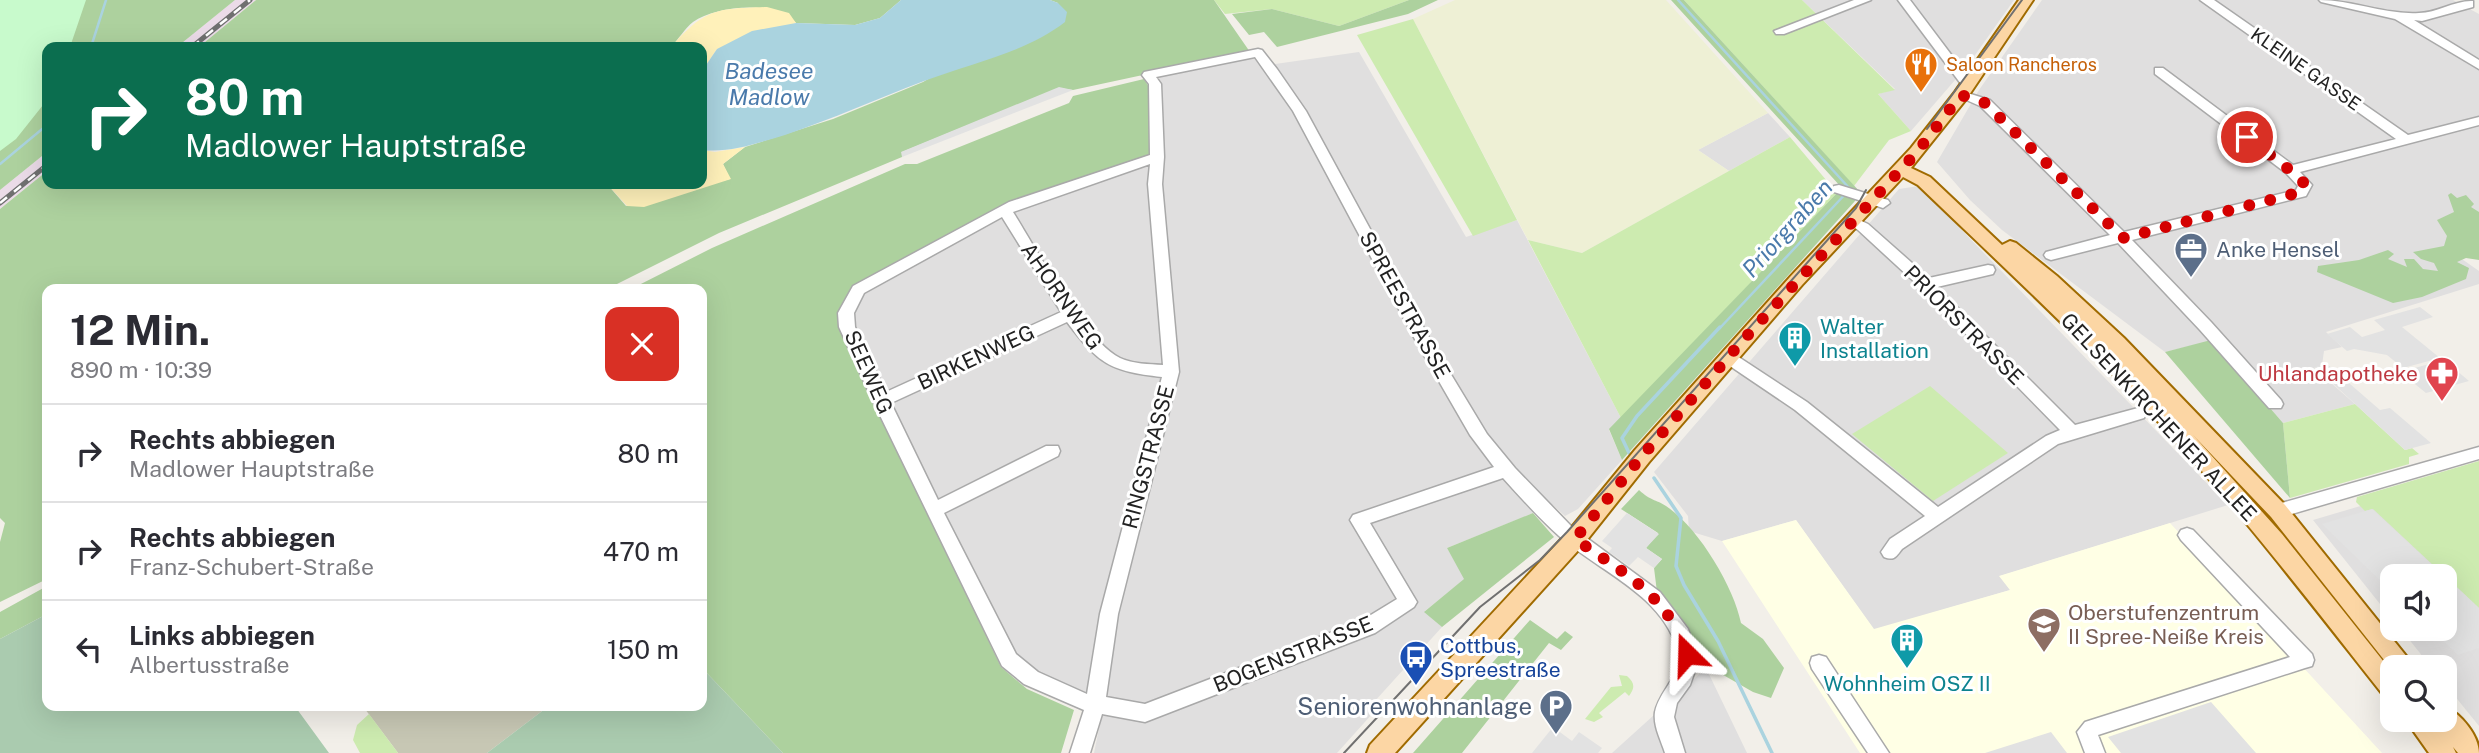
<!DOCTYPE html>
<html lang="de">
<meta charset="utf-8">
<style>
body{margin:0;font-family:"Public Sans",sans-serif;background:#f2f2f3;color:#2b2b33;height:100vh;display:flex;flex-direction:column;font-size:26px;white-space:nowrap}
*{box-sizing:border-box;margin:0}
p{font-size:23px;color:#7c7c81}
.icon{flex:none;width:38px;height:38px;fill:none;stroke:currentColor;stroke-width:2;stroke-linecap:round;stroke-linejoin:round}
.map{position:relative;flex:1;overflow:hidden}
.details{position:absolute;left:42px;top:284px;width:665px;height:427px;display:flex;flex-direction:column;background:#fff;border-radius:14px;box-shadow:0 7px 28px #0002}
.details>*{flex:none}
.guide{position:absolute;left:42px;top:42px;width:665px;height:147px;border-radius:14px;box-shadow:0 7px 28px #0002;background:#0b6e4f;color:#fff;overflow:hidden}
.tools{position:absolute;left:2380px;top:564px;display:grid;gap:14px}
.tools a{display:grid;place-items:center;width:77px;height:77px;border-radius:14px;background:#fff;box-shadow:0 7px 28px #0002;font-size:35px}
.pin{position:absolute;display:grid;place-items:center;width:60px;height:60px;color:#fff;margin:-30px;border:4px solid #fff;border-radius:50%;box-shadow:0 2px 7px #0007}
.me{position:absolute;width:77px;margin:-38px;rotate:338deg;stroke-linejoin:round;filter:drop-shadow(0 0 5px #0008)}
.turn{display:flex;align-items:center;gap:24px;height:147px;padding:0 28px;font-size:32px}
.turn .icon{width:91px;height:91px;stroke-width:2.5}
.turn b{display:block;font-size:49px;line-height:60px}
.round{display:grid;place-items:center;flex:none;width:74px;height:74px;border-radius:14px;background:#f2f2f3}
.overview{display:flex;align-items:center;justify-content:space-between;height:119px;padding:0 28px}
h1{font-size:42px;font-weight:700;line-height:52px}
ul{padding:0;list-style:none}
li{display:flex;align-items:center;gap:21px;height:98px;padding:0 28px;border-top:2px solid #e1e1e2}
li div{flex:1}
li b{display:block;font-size:26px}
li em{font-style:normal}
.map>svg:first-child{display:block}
.residential{fill:#e0dfdf}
.industrial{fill:#ebdbe8}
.education{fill:#ffffe5}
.construction{fill:#c7c7b4}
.farmland{fill:#eef0d5}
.grass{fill:#cdebb0}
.forest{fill:#add19e}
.sand{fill:#fff1ba}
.cemetery{fill:#aacbaf}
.park{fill:#c8facc}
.parking{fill:#e2e2e2}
.water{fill:#aad3df}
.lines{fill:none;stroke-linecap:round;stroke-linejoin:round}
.stream-far1{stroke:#aad3df;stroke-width:2.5}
.stream{stroke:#aad3df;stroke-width:3.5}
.minor-casing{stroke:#a9a9a9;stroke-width:3}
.major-casing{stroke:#a06b00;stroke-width:4}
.minor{fill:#fff;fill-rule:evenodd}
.major{fill:#fcd6a4;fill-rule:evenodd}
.tram{stroke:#707070;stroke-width:2}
.rail-casing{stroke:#707070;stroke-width:5}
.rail{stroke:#fff;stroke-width:2.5;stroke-dasharray:9;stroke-linecap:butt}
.route{stroke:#d40000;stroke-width:12;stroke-dasharray:0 21.6}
.labels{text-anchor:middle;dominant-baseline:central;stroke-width:6;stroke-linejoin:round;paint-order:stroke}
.far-food-label{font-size:18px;fill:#c56008;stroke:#fff;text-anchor:start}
.far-street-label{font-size:18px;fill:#222;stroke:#fff}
.service-label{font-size:21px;fill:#4e5e75;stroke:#fff;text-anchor:start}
.street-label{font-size:21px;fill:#222;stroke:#fff}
.culture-label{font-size:21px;fill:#0d838f;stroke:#fff;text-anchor:start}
.health-label{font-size:21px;fill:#be3a42;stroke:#fff;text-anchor:end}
.education-label{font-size:21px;fill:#785e54;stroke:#fff;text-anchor:start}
.transit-label{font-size:21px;fill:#164399;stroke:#fff;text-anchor:start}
.water-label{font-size:23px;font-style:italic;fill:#4a7aab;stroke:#fff}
.near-service-label{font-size:24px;fill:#4e5e75;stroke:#fff;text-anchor:end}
</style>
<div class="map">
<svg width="2479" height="753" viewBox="0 0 2479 753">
<rect width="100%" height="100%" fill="#f2efe9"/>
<!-- residential -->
<path class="residential" d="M1802,0H2014L1968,65L1911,131L1878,94L1895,89Z
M2042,0H2453L2479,14V251L2459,257L2479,271V284L2326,332L2342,347L2324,351L2322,365L2314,368L2355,404L2283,423L2211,341L2165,352L2002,230L1970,200L1937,162L1979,90Z
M1359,52L1466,237L1517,220L1621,418L1609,430L1622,460L1578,509L1565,516L1553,505L1447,548L1465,579L1425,611L1442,627L1374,702L1373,713L1337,753H1094L1105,699L1068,687L1035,671L1014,653L850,326L851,312L863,292L1018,208L1164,158L1162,85L1157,76L1245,58L1255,59L1262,66Z
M1768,113L1790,137L1729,171L1698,150Z
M1919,186L2228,505L2000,576L2010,590L1874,630L1796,520L1722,541L1689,531L1688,516L1654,472L1899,189Z
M2479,471V726L2445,684V667H2431L2400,628H2445V576H2392V619L2313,520Z
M1706,668L1747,753H1612Z"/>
<!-- industrial -->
<path class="industrial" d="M235,0H256L199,47H177Z
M47,152V171L0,209V190Z"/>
<!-- education -->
<path class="education" d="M1796,520L1874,629L2010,590L1999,576L2170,523L2382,753H1860L1722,541Z"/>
<!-- construction -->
<path class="construction" d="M362,705H550L487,753H398Z"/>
<!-- farmland -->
<path class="farmland" d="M1455,0H1666L1768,113L1698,150L1729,171L1582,253L1528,240L1413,19Z"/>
<!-- grass -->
<path class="grass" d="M1214,0H1409L1339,26L1272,9L1225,14Z
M1684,0H1802L1895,90L1878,94L1911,131L1889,140L1854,186Z
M1413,19L1517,220L1473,236L1357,35Z
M1790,137L1837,193L1621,418L1528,240L1582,253Z
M1930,386L2008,453L1933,501L1852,434Z
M2355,404L2405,450L2412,448L2419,454L2409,457V464L2290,498L2283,423Z
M2479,461V608L2373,509L2365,511L2356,502L2357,497Z
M1619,675L1627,676C1635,683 1635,688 1629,696L1625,692L1599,713L1603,717L1594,722L1585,719L1611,687L1622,686Z
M369,714L398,753H360L353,740L357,725Z"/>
<!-- forest -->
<path class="forest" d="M0,0H235L177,47H47V152L0,190Z
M256,0H901L880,18L855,25L796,23C777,0 717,5 693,22C685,28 678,40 671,47H199Z
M1050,0H1214L1250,52L1073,90L1059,88L902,152V157L719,233L607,289H47V579L0,602V542L5,523L0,518V209L47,171V184H607L626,206L730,179L723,164L745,147L833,119L923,82L1058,3Z
M1409,0H1438L1408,14L1277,47L1264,32L1249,35L1232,14L1272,9L1339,26Z
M1671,0H1684L1860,192L1841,187Z
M1144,79L1149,87L1152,154L1011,202L854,288L840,312V329L1001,667L1027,689L1074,710L1061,753H783L702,668V289H631L712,248L905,164H917L1069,103L1073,96Z
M1837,193L1855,198V201L1622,460L1609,429Z
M2451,193L2457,198L2466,195L2474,204L2471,207L2479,212V260L2466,258L2457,262L2469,268L2466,279L2422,297L2393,303L2317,272L2318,266L2359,260L2388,250L2394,254L2388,259L2407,267L2404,259H2414L2423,269L2438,271L2434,263L2421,259L2413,252L2444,246L2447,236L2437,220L2454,212L2448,195Z
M2211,340L2283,423L2290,498L2165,352Z
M1639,490C1651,501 1655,499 1666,506C1698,527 1734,587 1741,623L1763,639L1784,668L1771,698L1753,692L1697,660L1657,592L1654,568L1662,559L1646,548L1658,533L1621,509Z
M1533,513L1554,537L1442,627L1424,612L1464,579L1447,548Z
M47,586V614L0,639V612Z
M1530,620L1557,639L1565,631L1573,637L1561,650L1549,643L1462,753H1413Z"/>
<!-- sand -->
<path class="sand" d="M767,7L789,13L796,23L717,49L702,71V47H671C706,8 716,9 767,7Z
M745,147L723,164L731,179L644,207L627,206L607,184H702V150L715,152Z"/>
<!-- cemetery -->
<path class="cemetery" d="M47,614V705H294L329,753H0V639Z
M702,668L783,753H487L550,705H702Z"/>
<!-- park -->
<path class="park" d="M0,0H86L70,47H47V100L16,139L0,151Z"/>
<!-- parking -->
<path class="parking" d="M1059,87L1073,90L902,157L901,152Z
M2420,307L2433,317L2402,327L2440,358L2403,368L2387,355L2354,349L2347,351L2327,334L2350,327L2362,337L2385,330L2374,320Z
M2444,360L2469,381L2426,393L2400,372Z
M2327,364L2380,410L2390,408L2431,443L2405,450L2315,367Z
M2372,509L2444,576H2392V592L2322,524Z
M1627,513L1659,534L1646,548L1662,559L1654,568L1638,557L1629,566L1609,552L1612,548L1602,541Z
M2445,576L2479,608V648L2458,655L2430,628H2445Z
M2211,702L2256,753H2121L2108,737Z
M1553,727L1572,741L1579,732L1602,748L1598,753H1532Z
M2051,732L2067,753H1985Z"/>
<!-- water -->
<path class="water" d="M901,0H1050L1058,3L1067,12L1065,22C1025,53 971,63 924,81C877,99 832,119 785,135C757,143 731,153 702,150V71L717,49L752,31L796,23L855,25L880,18Z"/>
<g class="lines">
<!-- stream-far1 -->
<path class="stream-far1" d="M1678,0L1850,189L1719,329
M91,47L106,0
M0,164L47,125"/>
<!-- stream -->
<path class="stream" d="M1629,453L1622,438L1637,416L1720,327
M1654,478L1681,518L1676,566L1684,585L1718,641L1772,753"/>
<defs>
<path id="minor" d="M1854,0H1871L1784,34H1776L1774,31Z
M1898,0H1910L1974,85L1972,88H1964Z
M2200,0H2214L2408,135L2479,117V125L2300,172L2312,185L2306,196L2132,240L2211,322L2281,400L2283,404L2281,408H2269L2200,330L2118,243L2051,260L2046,258L2044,255L2046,252L2110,235L1980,106L1955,95L1961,91L1990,100L2124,232L2296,190L2298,186L2286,173L2155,74V68H2163L2293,165L2396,139Z
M2319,0C2353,0 2385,15 2419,13C2437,13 2455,0 2473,1V7L2422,21L2414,20L2479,60V69L2395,19L2321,2Z
M1258,49L1262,50L1277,69L1306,111L1432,343L1487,434L1515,468L1572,527L1660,592L1688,629L1698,662L1690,685L1677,703L1674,717L1685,753H1665C1661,740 1653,726 1655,712C1660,688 1685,674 1677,648C1660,593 1598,571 1559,536C1539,518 1521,498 1503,478L1370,523L1414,597L1417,602L1414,607L1375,633L1145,722L1102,714L1090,753H1070L1084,710L1024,684L1002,666L873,401L839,327L838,313L853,286L1009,202L1150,155L1149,84L1142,75L1144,72ZM1255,57L1293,111L1418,345L1470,435L1494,467L1353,515L1350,520L1353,525L1397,599L1361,621L1145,704L1106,697L1118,614L1179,372L1162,184L1164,157L1161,84L1156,77ZM1150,164L1148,184L1163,365C1149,364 1133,364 1120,358C1085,341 1035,247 1013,212ZM1002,217L1061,312L886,392L855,327L854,313L864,293ZM1067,322C1099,364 1109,371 1162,377L1100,614L1087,694L1038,672L1016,654L944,513L1058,456L1060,451L1058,446H1046L938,500L891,403Z
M1839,185L1888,200L1890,203L1883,208L1834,192L1832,189L1834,186Z
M1853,217L1868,224L1929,278L1988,265L1993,266L1995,270L1993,274L1937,287L2075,425L2138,408L2144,410L2146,414L2144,418L2058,444L1902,549C1896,557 1894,561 1884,557L1881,552L1890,539L1925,516L1795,410L1724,362L1721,358L1724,354H1734L1807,402L1938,507L2046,436L2060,430L1921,288L1858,230L1846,222Z
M2479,447V459L2278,518L2272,516L2269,511L2272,506L2278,504Z
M2187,528L2193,530L2312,654L2314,660L2312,666L2305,668L2098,735L2105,753H2085L2077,732L2085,722L2290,657L2181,540L2178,535L2181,530Z
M1819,655L1826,657L1889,753H1868L1812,669L1810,663L1812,657Z"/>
<path id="major" d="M2019,0H2033L1967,98L1911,168L1930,177L2002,245L2010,241L2016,243L2057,276L2124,338L2285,505L2415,667H2392V670L2271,517L2193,435L2282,534L2392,672V699L2384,696C2308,600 2234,503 2150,413C2076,334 1996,260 1918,185L1903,177L1802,285L1649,462L1583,545L1395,753H1367L1370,745L1567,533L1635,450L1790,277L1911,148L1955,92Z
M2445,707C2461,713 2479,736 2479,753H2458L2453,747L2456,753H2429L2405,719H2432L2436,725L2434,719H2445Z"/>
</defs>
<!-- minor casing -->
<use href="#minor" class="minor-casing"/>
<!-- major casing -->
<use href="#major" class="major-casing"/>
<!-- minor -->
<use href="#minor" class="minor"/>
<!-- major -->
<use href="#major" class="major"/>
<!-- tram -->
<path class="tram" d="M1927,129L2022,0
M1344,753L1480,607L1540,560L1567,532L1856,208L1866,190"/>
<defs>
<path id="rail" d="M192,47L250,0
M0,203L47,165"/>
</defs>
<!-- rail casing -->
<use href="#rail" class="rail-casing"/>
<!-- rail -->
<use href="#rail" class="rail"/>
</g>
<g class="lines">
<!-- route -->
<path class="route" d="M1687,654C1670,597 1621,571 1575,539L1642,456L1745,338L1917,152L1961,95L1985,103L2123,238L2301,192L2305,185L2300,178L2247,137"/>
</g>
<!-- icons -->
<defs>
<symbol id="restaurant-pin" viewBox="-11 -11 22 30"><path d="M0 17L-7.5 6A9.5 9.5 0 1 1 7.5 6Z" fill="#e8710a" stroke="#fff"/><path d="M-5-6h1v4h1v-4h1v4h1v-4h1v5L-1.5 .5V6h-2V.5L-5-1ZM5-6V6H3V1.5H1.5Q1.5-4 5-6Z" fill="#fff"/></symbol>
<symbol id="office-pin" viewBox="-11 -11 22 30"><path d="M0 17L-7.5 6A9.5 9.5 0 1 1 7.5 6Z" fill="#5c6f8a" stroke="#fff"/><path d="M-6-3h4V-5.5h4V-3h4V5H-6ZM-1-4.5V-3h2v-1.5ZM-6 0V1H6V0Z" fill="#fff"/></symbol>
<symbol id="building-pin" viewBox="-11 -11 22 30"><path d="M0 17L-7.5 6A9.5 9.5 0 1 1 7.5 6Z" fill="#0f9aa8" stroke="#fff"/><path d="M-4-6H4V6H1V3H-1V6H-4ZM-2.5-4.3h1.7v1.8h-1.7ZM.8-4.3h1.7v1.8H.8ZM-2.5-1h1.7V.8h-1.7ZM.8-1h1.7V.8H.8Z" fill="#fff"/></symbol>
<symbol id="pharmacy-pin" viewBox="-11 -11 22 30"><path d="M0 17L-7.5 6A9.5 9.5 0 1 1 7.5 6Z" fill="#e0444e" stroke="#fff"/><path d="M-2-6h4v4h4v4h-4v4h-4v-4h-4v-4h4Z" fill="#fff"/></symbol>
<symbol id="school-pin" viewBox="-11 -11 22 30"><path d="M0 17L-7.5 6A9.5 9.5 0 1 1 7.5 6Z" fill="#8d6e63" stroke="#fff"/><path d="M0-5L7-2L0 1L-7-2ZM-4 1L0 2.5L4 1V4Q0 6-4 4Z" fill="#fff"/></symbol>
<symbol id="bus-pin" viewBox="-11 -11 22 30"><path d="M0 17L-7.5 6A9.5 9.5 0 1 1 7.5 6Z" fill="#1a4fb4" stroke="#fff"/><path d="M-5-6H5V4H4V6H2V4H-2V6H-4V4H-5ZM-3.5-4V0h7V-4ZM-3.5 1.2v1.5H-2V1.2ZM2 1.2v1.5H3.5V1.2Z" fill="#fff"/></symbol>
<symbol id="parking-pin" viewBox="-11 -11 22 30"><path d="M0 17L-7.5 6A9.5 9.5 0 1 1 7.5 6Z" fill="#5c6f8a" stroke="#fff"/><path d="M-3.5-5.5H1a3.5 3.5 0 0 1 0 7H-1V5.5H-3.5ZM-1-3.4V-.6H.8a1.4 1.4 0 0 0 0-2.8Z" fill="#fff"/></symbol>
</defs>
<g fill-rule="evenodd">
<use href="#restaurant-pin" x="1902" y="45" width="38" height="52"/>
<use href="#office-pin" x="2172" y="230" width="38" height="52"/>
<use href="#building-pin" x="1776" y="319" width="38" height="52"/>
<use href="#pharmacy-pin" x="2423" y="354" width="38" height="52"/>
<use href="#school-pin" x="2025" y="605" width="38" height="52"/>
<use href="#building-pin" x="1888" y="621" width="38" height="52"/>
<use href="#bus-pin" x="1397" y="638" width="38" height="52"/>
<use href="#parking-pin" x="1537" y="687" width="38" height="52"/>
</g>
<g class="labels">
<!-- far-food labels -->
<g class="far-food-label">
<text x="1946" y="64">Saloon Rancheros</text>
</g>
<!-- far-street labels -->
<g class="far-street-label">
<text transform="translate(2306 69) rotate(35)">KLEINE GASSE</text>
</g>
<!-- service labels -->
<g class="service-label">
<text x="2216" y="249">Anke Hensel</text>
</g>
<!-- street labels -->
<g class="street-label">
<text transform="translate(1062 296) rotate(55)">AHORNWEG</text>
<text transform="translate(1405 305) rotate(61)">SPREESTRASSE</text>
<text transform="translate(1964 325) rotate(45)">PRIORSTRASSE</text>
<text transform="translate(976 357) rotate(-25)">BIRKENWEG</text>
<text transform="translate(869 372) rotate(66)">SEEWEG</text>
<text transform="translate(2159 417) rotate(47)">GELSENKIRCHENER ALLEE</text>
<text transform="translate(1148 457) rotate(-75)">RINGSTRASSE</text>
<text transform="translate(1293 654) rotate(-22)">BOGENSTRASSE</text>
</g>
<!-- culture labels -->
<g class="culture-label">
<text x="1820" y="326">Walter<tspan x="1820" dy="24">Installation</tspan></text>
<text x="1907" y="683" text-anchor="middle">Wohnheim OSZ II</text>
</g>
<!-- health labels -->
<g class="health-label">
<text x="2418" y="373">Uhlandapotheke</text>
</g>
<!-- education labels -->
<g class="education-label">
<text x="2068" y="612">Oberstufenzentrum<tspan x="2068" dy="24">II Spree-Neiße Kreis</tspan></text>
</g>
<!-- transit labels -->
<g class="transit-label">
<text x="1440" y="645">Cottbus,<tspan x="1440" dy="24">Spreestraße</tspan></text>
</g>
<!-- water labels -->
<g class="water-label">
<text x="769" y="70">Badesee<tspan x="769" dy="26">Madlow</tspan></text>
<text transform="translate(1787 228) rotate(-48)">Priorgraben</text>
</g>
<!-- near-service labels -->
<g class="near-service-label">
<text x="1532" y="706">Seniorenwohnanlage</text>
</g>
</g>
</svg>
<div class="tools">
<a><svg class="icon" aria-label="sound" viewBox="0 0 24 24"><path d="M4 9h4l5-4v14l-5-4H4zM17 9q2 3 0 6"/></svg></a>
<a><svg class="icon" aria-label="search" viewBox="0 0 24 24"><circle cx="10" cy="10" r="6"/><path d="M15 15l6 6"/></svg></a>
</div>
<div class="pin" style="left:2247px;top:137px;background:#d93025"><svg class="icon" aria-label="arrive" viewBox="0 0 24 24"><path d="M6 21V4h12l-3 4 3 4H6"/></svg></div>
<svg class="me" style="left:1687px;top:654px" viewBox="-20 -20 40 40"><path d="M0-17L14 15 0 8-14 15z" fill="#d40000" stroke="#fff" stroke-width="4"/></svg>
<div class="guide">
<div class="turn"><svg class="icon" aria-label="right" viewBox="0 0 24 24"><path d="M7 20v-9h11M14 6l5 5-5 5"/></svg><div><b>80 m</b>Madlower Hauptstraße</div></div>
</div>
<section class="details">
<div class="overview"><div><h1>12 Min.</h1><p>890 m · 10:39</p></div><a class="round" style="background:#d93025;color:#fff"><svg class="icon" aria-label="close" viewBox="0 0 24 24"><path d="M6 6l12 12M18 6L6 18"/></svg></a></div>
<ul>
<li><svg class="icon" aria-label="right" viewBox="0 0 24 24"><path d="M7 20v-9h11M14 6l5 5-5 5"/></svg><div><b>Rechts abbiegen</b><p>Madlower Hauptstraße</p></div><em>80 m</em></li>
<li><svg class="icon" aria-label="right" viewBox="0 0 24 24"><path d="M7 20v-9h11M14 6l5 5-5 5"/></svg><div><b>Rechts abbiegen</b><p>Franz-Schubert-Straße</p></div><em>470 m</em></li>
<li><svg class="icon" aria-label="left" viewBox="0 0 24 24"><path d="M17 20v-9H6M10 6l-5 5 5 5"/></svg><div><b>Links abbiegen</b><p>Albertusstraße</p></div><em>150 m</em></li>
</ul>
</section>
</div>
